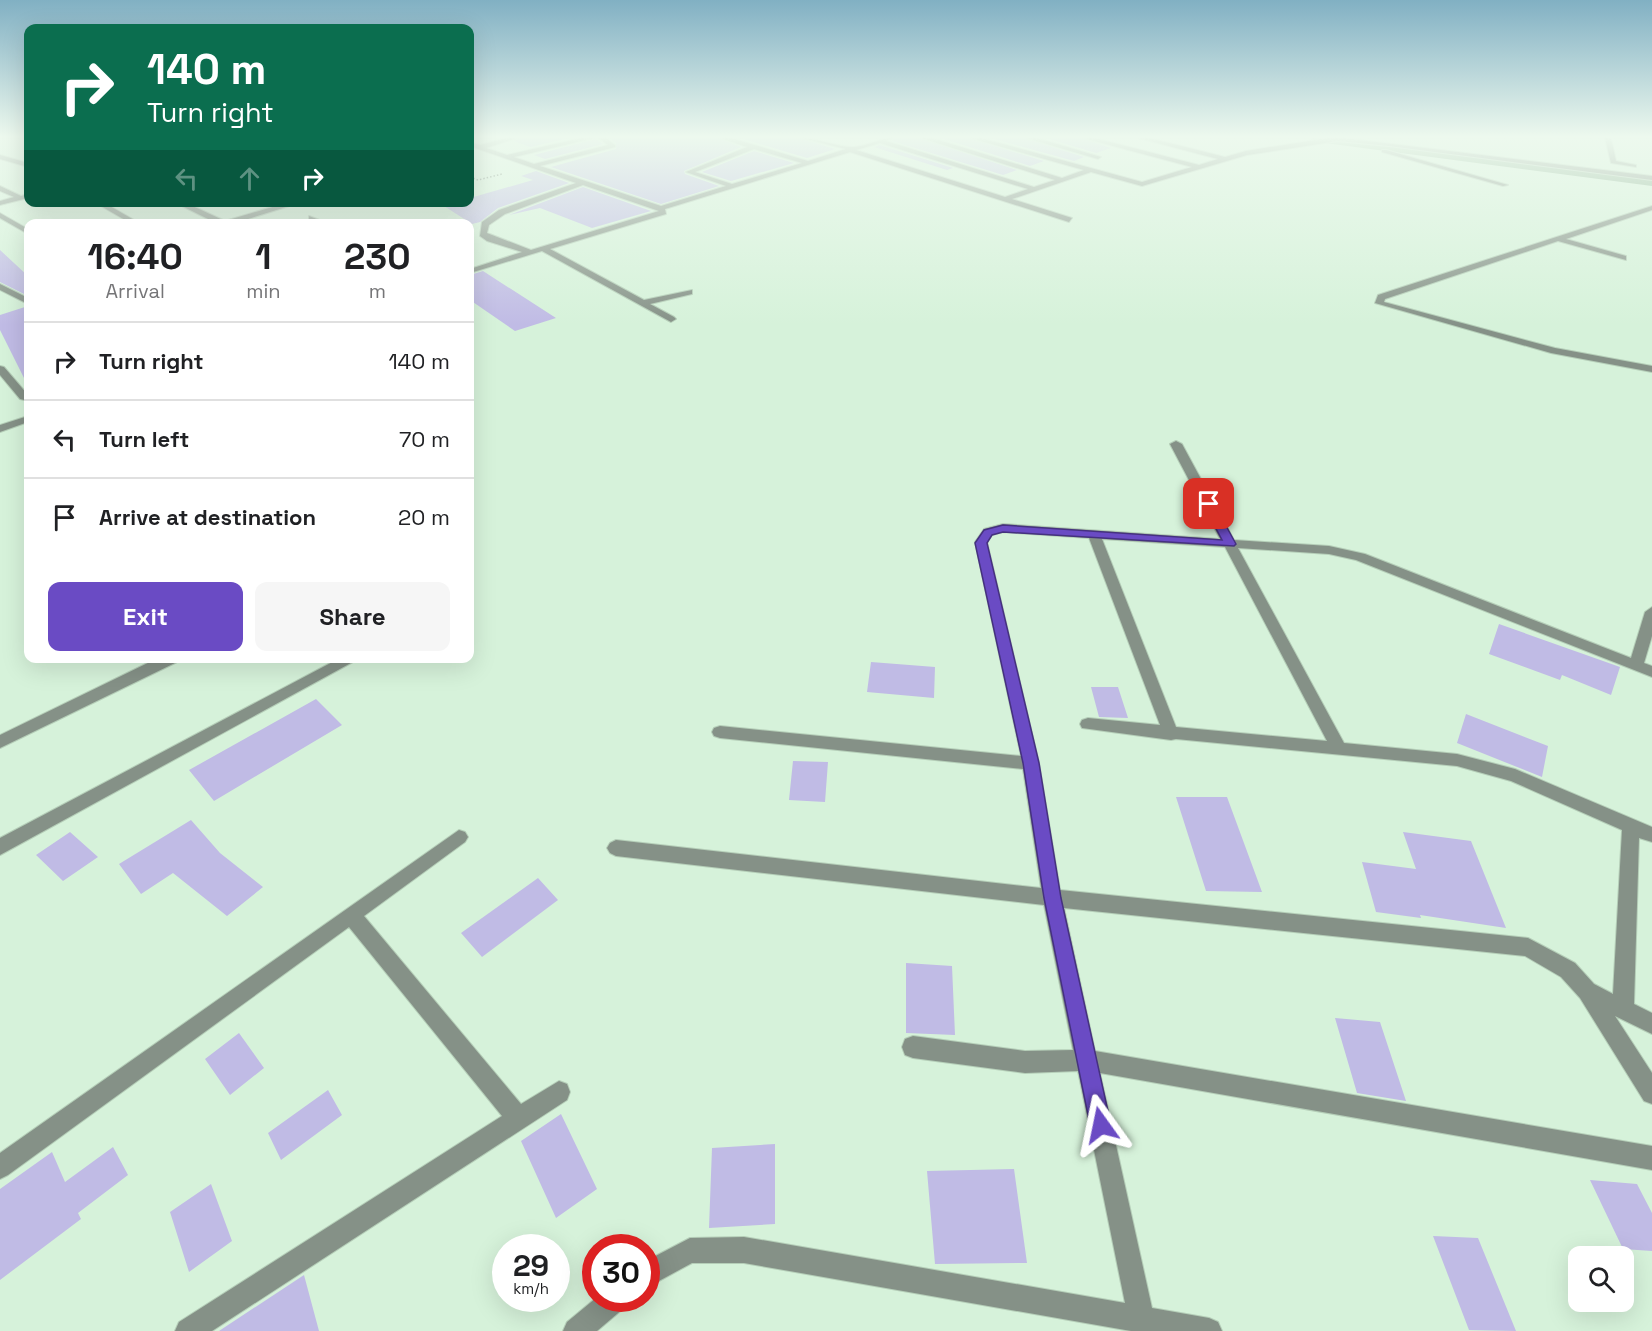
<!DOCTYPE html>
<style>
body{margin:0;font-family:"Space Grotesk",sans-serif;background:#f6f6f6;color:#202124;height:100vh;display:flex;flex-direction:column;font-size:22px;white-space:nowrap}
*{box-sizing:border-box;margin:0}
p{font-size:20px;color:#757577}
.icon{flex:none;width:33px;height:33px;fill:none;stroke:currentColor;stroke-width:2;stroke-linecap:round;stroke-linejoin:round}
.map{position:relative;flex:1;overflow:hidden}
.sheet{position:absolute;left:24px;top:219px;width:450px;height:444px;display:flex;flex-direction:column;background:#fff;border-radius:12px;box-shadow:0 6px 24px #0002}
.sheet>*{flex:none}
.banner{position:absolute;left:24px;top:24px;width:450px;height:183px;border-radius:12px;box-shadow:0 6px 24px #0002;background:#0b6e4f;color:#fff;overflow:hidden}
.tools{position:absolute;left:1568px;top:1246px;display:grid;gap:12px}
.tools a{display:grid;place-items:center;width:66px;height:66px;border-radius:12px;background:#fff;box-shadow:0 6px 24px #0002;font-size:30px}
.speed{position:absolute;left:492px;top:1234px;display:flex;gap:12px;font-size:30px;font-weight:700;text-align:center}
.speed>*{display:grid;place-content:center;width:78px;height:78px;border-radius:50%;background:#fff;box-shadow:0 6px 24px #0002;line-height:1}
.speed small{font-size:15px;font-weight:400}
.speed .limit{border:9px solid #d22;background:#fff;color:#111}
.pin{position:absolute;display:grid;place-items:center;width:51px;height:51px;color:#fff;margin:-26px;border-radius:12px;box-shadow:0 3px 9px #0006}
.me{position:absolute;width:66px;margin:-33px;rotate:348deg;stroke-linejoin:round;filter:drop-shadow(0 0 4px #0008)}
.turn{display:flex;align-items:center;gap:21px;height:126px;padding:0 24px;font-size:27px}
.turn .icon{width:78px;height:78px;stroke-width:2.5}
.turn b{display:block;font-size:42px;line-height:51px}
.lanes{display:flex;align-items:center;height:57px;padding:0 24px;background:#0003;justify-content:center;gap:30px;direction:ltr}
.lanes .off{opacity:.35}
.eta{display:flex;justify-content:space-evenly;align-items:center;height:102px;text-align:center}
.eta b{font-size:36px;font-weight:800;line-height:42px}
.button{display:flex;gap:12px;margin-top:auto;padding:12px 24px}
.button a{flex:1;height:69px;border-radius:12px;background:#6a4bc4;color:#fff;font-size:24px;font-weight:800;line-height:69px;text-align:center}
.button a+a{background:#f6f6f6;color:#202124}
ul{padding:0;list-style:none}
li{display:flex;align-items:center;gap:18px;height:78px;padding:0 24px;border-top:2px solid #e0e0e0}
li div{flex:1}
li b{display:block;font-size:22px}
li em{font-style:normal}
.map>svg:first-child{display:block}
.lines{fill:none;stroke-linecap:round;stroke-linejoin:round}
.canal{fill:#86ab8c;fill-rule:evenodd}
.building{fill:#c0bbe5}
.minor-casing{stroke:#b5ceb8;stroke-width:2}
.path{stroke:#647667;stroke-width:1.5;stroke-dasharray:1.5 2;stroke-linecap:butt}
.minor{fill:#859187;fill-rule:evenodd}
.route{fill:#6a4bc4;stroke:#45317f;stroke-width:1.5}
</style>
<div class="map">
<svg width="1652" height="1331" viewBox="0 0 1652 1331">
<rect width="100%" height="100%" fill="#d6f2da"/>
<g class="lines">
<!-- canal -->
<path class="canal" d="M1311,138H1349L1652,178V186L1317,142Z"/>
</g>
<!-- building -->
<path class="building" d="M519,138H569L530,147L514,141Z
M610,138H718L741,147L684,171L685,174L719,186L661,204L551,167L616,149V143Z
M740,138H799L835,149L807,158Z
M895,138H919L1017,170L1003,175L892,141Z
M941,138H968L1044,161L1030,166Z
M991,138H1024L1084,157L1074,161Z
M1046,138H1081L1111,148L1096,153Z
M596,139L603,144L545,159L534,155Z
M880,145L953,168L947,170L874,147Z
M754,151L794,163L731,181L702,172Z
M536,171L569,183L498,208L480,222L472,224L444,206L470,202V198L533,180L521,176Z
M583,187L651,211L592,228L540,208L509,215Z
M0,250L28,276V296L0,282Z
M483,271L556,318L515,331L470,300V275Z
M28,306V386L0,330V315Z
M1499,624L1620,667L1611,695L1562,675L1560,680L1489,654Z
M871,662L935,667L934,698L867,692Z
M1091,687H1118L1128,718L1099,717Z
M316,699L342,725L214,801L189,770Z
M1466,714L1548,746L1542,777L1457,743Z
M793,761L828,762L825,802L789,800Z
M1176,797H1227L1262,892L1206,891Z
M191,820L220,853L263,887L227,916L173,873L141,894L119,864Z
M70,832L98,857L63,881L36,855Z
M1403,832L1471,841L1506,928L1420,915L1421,918L1376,912L1362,862L1416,869Z
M538,878L558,900L482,957L461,933Z
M906,963L952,966L955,1035L906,1033Z
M1335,1018L1380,1022L1406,1101L1357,1093Z
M239,1033L264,1068L230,1095L205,1059Z
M328,1090L342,1115L281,1160L268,1133Z
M561,1114L597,1189L556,1218L521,1141Z
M775,1144V1224L709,1228L712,1148Z
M113,1147L128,1175L78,1213L81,1219L0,1280V1189L52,1152L65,1182Z
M1014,1169L1027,1263L935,1264L927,1171Z
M1590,1180L1637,1184L1652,1213V1251L1623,1249Z
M211,1184L232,1241L189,1272L170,1212Z
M1433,1236L1478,1238L1516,1331L1469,1330Z
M304,1275L319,1331H219Z"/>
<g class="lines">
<defs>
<path id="minor" d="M506,138H517L486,148L507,155L581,138H594L514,157L534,164L608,145L598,138H606L615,145V147L540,166L661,206L726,186L686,172L747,147L720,138H731L808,161L846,149L801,138C818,138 840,148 854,147C868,146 879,138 893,138L886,141L1034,187L1055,180L921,138H932L1062,178L1084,170L970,138H981L1142,182L1192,167L1083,138H1095L1199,165L1218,159L1138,138H1150L1225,157L1246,151L1327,138H1344L1652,176V180L1389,146L1338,141L1247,155L1142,186L1091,172L1012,199L1072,218L1069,222L850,152L665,209L666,214L550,249L644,300L692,290V294L650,304L674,317L676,319L671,322L542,251L470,273V269L522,252L487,241L480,236L482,222L499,210L576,183L470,146V142L480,145ZM880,143L1028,189L1005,197L856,150ZM754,149L802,163L732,184L695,172ZM583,185L659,211L531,250L487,233L489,225L505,214Z
M1026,138H1037L1101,157L1098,159Z
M1605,138H1611L1616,161L1636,165V167L1611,163Z
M1382,150H1386L1508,185L1503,186L1382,152Z
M0,155L28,163V167L0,159Z
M0,186L21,196L28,194V198L0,205V201L14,197L0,191Z
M94,202H103L141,224H132Z
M174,202H184L225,221L289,202H302L232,224H218Z
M1652,206V210L1566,239L1626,256V260L1558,241L1385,299L1384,302L1555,348L1652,366V372L1551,353L1375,303L1378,295Z
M0,213L28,229V234L0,218Z
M309,216L322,221L320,224H312L313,222L309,220Z
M0,284L28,298V304L0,290Z
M0,366L4,367L28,395V401L20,399L0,375Z
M28,416V422L0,432V425Z
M1176,441L1182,444L1234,540L1329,546L1365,554L1631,658L1645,612L1652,607V636L1644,663L1652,666V677L1356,560L1329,554L1238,548L1344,743L1457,754L1515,769L1652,827V842L1639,838L1634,1004L1652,1013V1034L1615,1016L1652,1073V1104L1644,1101L1580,998L1561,977L1525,956L1064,908L1095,1051L1652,1146V1170L1100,1073L1152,1308L1209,1318L1218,1322L1222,1331H1131L744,1263H692L646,1288V1261L690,1238L744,1237L1125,1303L1078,1071L1025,1073L913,1058L905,1055L902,1047L905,1039L913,1036L1025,1051L1073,1050L1044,905L616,856L610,853L607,848L610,843L616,840L1041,888L1023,769L720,738L714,736L712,732L714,728L720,726L1021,756L975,542L984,529L1003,524L1220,539L1170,444ZM1003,532L1089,538L1160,725L1088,718L1082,720L1080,724L1082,728L1171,740L1176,739L1457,766L1511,781L1622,830L1613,994L1594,984L1575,963L1528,938L1060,890L1039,763L987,542L992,535ZM1102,539L1225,547L1327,741L1176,727Z
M158,658H179L177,662L0,748V735Z
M340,658H360L0,855V838Z
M459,830L465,832L468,837L465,842L364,916L521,1104L559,1081L567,1084L570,1092L567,1100L212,1331H175L179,1322L502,1116L349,927L8,1175L0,1179V1153Z
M596,1298L628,1299L624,1308L597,1331H563L567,1322Z"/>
</defs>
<!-- minor casing -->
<use href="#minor" class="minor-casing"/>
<!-- path -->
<path class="path" d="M470,177L478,180L502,174"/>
<!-- minor -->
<use href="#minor" class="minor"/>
</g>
<!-- sky -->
<linearGradient id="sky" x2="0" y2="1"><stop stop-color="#81b0c3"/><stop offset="0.42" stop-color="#edf9ee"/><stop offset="1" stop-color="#edf9ee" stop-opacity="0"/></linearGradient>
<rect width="1652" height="325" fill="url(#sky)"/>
<!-- route -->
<path class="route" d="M1209,501L1214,504L1236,544L1234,546L1003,532L992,535L987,543L1039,763L1061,898L1111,1125L1108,1133L1101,1136L1093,1133L1090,1125L1044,898L1023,763L975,543L984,530L1003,525L1222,540L1203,504Z"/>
</svg>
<div class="tools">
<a><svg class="icon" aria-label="search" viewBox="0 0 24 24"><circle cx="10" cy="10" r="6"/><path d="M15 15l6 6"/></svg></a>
</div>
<div class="speed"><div>29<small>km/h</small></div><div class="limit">30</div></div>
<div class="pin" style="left:1209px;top:504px;background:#d93025"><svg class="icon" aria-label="arrive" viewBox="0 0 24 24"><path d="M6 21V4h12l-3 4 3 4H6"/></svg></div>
<svg class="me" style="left:1101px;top:1125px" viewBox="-20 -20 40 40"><path d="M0-17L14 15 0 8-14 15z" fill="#6a4bc4" stroke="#fff" stroke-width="4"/></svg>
<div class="banner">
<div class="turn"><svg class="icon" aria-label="right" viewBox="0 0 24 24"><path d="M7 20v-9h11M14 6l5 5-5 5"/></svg><div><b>140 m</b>Turn right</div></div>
<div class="lanes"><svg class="icon off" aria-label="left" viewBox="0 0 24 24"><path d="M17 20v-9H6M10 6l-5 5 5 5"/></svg><svg class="icon off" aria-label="ahead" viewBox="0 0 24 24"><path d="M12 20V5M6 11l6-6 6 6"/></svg><svg class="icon" aria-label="right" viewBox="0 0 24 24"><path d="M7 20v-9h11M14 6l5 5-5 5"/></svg></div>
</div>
<section class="sheet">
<div class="eta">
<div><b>16:40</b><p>Arrival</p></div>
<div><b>1</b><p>min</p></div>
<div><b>230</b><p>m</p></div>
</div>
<ul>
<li><svg class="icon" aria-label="right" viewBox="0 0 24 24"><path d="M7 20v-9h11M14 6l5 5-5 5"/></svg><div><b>Turn right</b></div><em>140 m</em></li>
<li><svg class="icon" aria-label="left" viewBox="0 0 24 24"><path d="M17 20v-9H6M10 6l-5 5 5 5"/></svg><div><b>Turn left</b></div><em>70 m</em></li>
<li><svg class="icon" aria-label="arrive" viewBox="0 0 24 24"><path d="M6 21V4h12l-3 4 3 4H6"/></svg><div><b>Arrive at destination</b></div><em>20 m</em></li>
</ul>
<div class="button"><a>Exit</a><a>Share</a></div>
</section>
</div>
